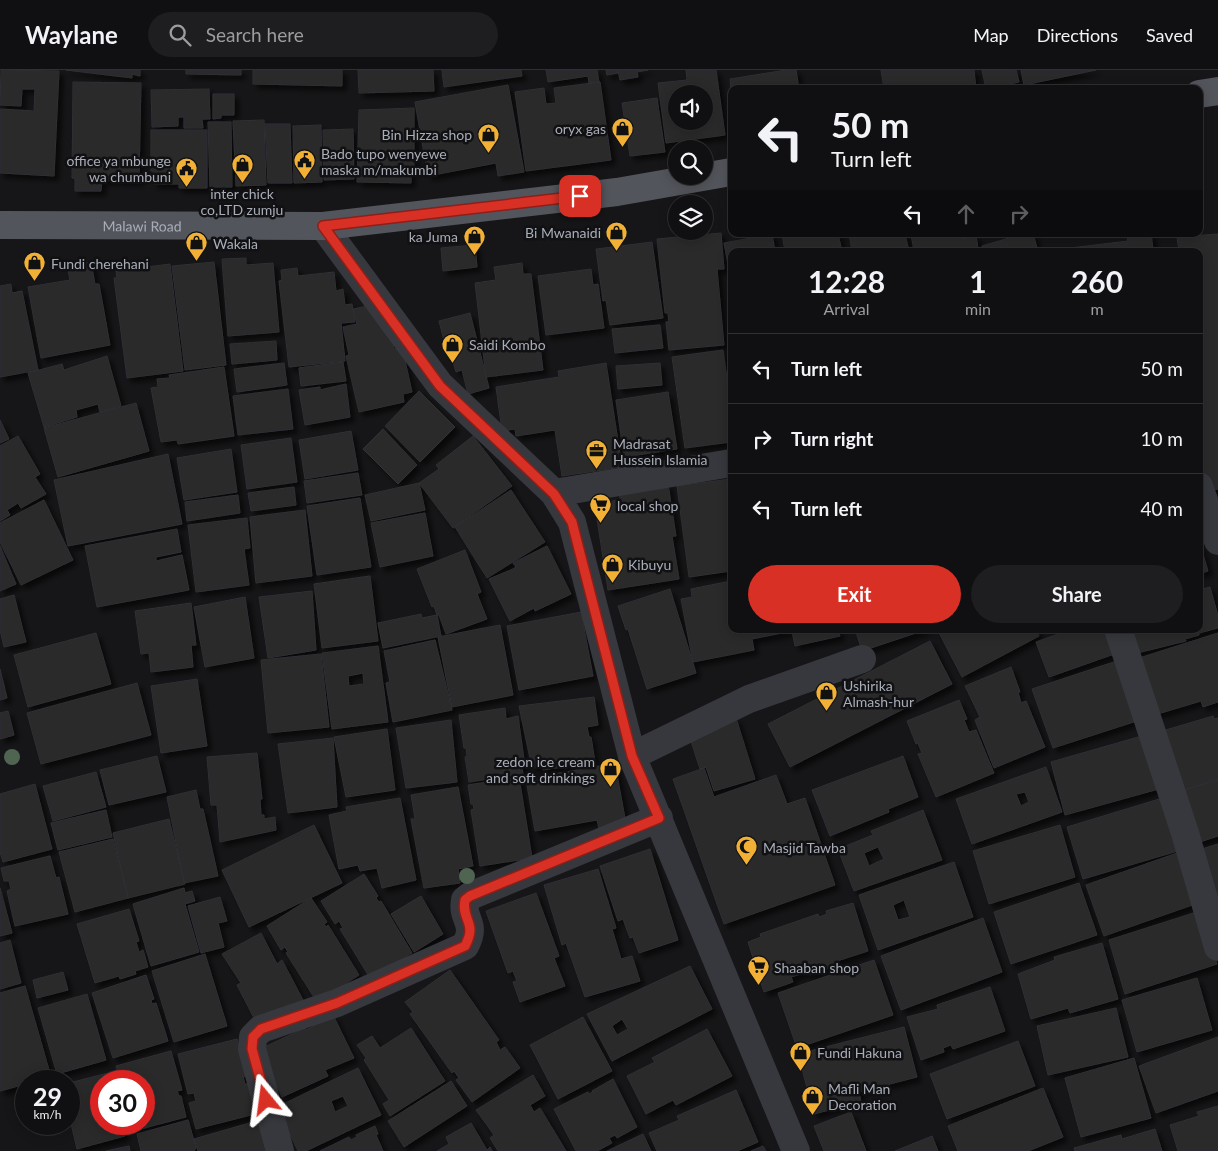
<!DOCTYPE html>
<style>
body{margin:0;font-family:Lato,sans-serif;background:#1e1e20;color:#f1f3f6;height:100vh;display:flex;flex-direction:column;font-size:19px;white-space:nowrap}
*{box-sizing:border-box;margin:0}
p{font-size:16px;color:#9c9d9f}
.icon{flex:none;width:28px;height:28px;fill:none;stroke:currentColor;stroke-width:2;stroke-linecap:round;stroke-linejoin:round}
.map{position:relative;flex:1;overflow:hidden}
.sheet{position:absolute;left:728px;top:178px;width:475px;height:385px;display:flex;flex-direction:column;background:#101012;border-radius:10px;box-shadow:0 2px 12px #0003,0 0 0 1px #303032}
.sheet>*{flex:none}
.banner{position:absolute;left:728px;top:15px;width:475px;height:152px;border-radius:10px;box-shadow:0 2px 12px #0003,0 0 0 1px #303032;background:#101012;color:#f1f3f6;overflow:hidden}
.fabs{position:absolute;left:668px;top:15px;display:grid;gap:10px}
.fabs a{display:grid;place-items:center;width:45px;height:45px;border-radius:50%;background:#101012;box-shadow:0 2px 12px #0003,0 0 0 1px #303032;font-size:25px}
.speed{position:absolute;left:15px;top:1000px;display:flex;gap:10px;font-size:25px;font-weight:700;text-align:center}
.speed>*{display:grid;place-content:center;width:65px;height:65px;border-radius:50%;background:#101012;box-shadow:0 2px 12px #0003,0 0 0 1px #303032;line-height:1}
.speed small{font-size:12px;font-weight:400}
.speed .limit{border:8px solid #d22;background:#fff;color:#111}
.pin{position:absolute;display:grid;place-items:center;width:42px;height:42px;color:#fff;margin:-21px;border-radius:10px;box-shadow:0 2px 8px #0006}
.me{position:absolute;width:55px;margin:-28px;rotate:344deg;stroke-linejoin:round;filter:drop-shadow(0 0 4px #0008)}
.turn{display:flex;align-items:center;gap:18px;height:105px;padding:0 20px;font-size:22px}
.turn .icon{width:65px;height:65px;stroke-width:2.5}
.turn b{display:block;font-size:35px;line-height:42px}
.lanes{display:flex;align-items:center;height:48px;padding:0 20px;background:#0003;justify-content:center;gap:25px;direction:ltr}
.lanes .off{opacity:.35}
.eta{display:flex;justify-content:space-evenly;align-items:center;height:85px;text-align:center}
.eta b{font-size:30px;font-weight:700;line-height:35px}
.action{display:flex;gap:10px;margin-top:auto;padding:10px 20px}
.action a{flex:1;height:58px;border-radius:30px;background:#d93025;color:#fff;font-size:20px;font-weight:700;line-height:58px;text-align:center}
.action a+a{background:#1e1e20;color:#f1f3f6}
ul{padding:0;list-style:none}
li{display:flex;align-items:center;gap:15px;height:70px;padding:0 20px;border-top:1px solid #303032}
li div{flex:1}
li b{display:block;font-size:19px}
li em{font-style:normal}
header{display:flex;align-items:center;gap:30px;box-sizing:border-box;height:70px;padding:0 25px;background:#101012;border-bottom:1px solid #303032}
header strong{font-size:24px}
nav{display:flex;gap:28px;margin-inline-start:auto;font-size:18px}
.search{width:350px;height:45px;background:#1e1e20;display:flex;align-items:center;gap:12px;box-sizing:border-box;padding:0 18px;border-radius:28px;color:#9c9d9f;font-size:19px}
.map>svg:first-child{display:block}
.building{fill:#29292c;stroke:#303034;fill-rule:evenodd;filter:url(#shadow)}
.lines{fill:none;stroke-linecap:round;stroke-linejoin:round}
.minor{stroke:#37383d;stroke-width:28}
.primary{stroke:#53555c;stroke-width:28}
.tree{fill:#506452}
.route-casing{stroke:#8d1f18;stroke-width:12}
.route{stroke:#d93025;stroke-width:9}
.labels{text-anchor:middle;dominant-baseline:central;stroke-width:5;stroke-linejoin:round;paint-order:stroke}
.poi-label{font-size:14px;fill:#a8adb8;stroke:#111113;text-anchor:start}
.street-label{font-size:14px;fill:#a8adb8;stroke:#111113}
</style>
<header>
<strong>Waylane</strong>
<div class="search"><svg class="icon" aria-label="search" viewBox="0 0 24 24"><circle cx="10" cy="10" r="6"/><path d="M15 15l6 6"/></svg>Search here</div>
<nav><a>Map</a><a>Directions</a><a>Saved</a></nav>
</header>
<div class="map">
<svg width="1218" height="1081" viewBox="0 0 1218 1081">
<defs>
<filter id="shadow"><feDropShadow dx="4.5" dy="4.5" stdDeviation="2.5" flood-color="#0009"/></filter>
</defs>
<rect width="100%" height="100%" fill="#161618"/>
<!-- building -->
<path class="building" d="M1,0L59,1L54,106L0,103V39L34,41L35,19H22L21,36L0,35Z
M66,0H140V6L132,4V8Z
M186,0H241V5L186,4Z
M253,0H342V16L253,14Z
M358,0H433L434,21L359,23Z
M442,0H521L522,6L444,17Z
M546,0H597L599,12L589,13L588,6L548,12Z
M606,0H618V3L607,5Z
M618,0H648L637,2L638,7L620,10Z
M686,0H716L725,65L666,73L658,13L687,10ZM676,24H704V51H676Z
M786,0H796L799,19L731,20L730,9Z
M881,0H974L976,19H884Z
M982,0H1016L1019,12L986,19Z
M1021,0H1096L1024,15Z
M73,12L141,13L139,111L102,110L101,121H75V108H72Z
M600,12L611,90L526,101L515,22L544,18L546,34L556,33L554,18Z
M508,15L524,102L498,106L496,93L428,106L415,32Z
M209,19L210,49H202L203,58H184V47H178V56L152,57L151,20Z
M213,24H234V45H221V48L213,49Z
M657,28L665,82L630,86L622,33Z
M414,38V101L411,100V113L357,112L359,40Z
M264,50L266,115L236,116L233,51Z
M208,52H231L232,117H210Z
M265,54H290L292,113H268Z
M321,55L322,112L294,113L293,56Z
M353,59L354,109L324,110L323,60Z
M151,60H207V118H179V114H154L153,101H151Z
M721,163L724,199H717L724,275L669,280L666,252H669L668,243H665L657,169Z
M772,164L775,181H731V210L724,173Z
M782,164H838L842,181H785Z
M849,164H905L909,181H852Z
M911,164H960L961,169L976,166L978,178L960,181H914Z
M1015,164H1033L1038,181H983L982,176L1009,168V166Z
M1127,164H1151L1153,179L1135,181H1063L1062,179L1128,171Z
M1218,164V419L1204,422L1199,390V181H1179L1177,167Z
M652,172L663,248L610,255L606,230L603,231L596,179Z
M475,175L477,197L443,201L441,178Z
M246,188V195L273,193L279,262L228,266L222,189Z
M91,192L95,214H99L110,275L41,288L28,217L70,210L67,196Z
M214,192L226,295L185,300L172,196Z
M522,193L523,204H531L543,300L486,307L475,213L496,210L494,197ZM518,274V280L503,282V277Z
M170,194L183,301L127,308L114,208H117L116,201Z
M297,198L298,206L334,202L336,221L343,219L345,235L352,234L355,252L341,253L345,291L289,297L279,211L282,210L281,200Z
M591,199L593,215L598,214L604,258L546,265L538,206Z
M11,214L12,223L22,221L38,300L0,307V216Z
M377,234L389,254L394,279L402,277L412,322L403,324L404,332L359,342L346,286L349,285L343,257L357,254L353,239Z
M470,243L489,318L468,324L462,300L456,302L451,285L448,286L439,251Z
M660,255L663,278L615,283L612,259Z
M276,271L277,290L232,294L230,274Z
M723,280L731,338V372L685,378L672,287Z
M107,286L121,336L100,342L98,334L76,340L77,347L44,357L28,303L62,294L64,300Z
M343,292L346,311L301,316L299,298Z
M284,293L287,315L237,322L234,299Z
M606,293L622,397L562,406L555,360L516,366L515,359L502,361L496,317L559,307L558,301Z
M660,293L662,315L618,319L616,296Z
M224,297L234,366L178,374L177,370L161,372L151,318L158,317L157,309L170,308L169,305Z
M346,314L350,347L305,355L299,320L320,317V320Z
M288,319L293,359L238,365L233,326Z
M419,321L455,357L420,392L385,356Z
M668,322L677,379L624,387L616,330Z
M136,333L149,381L58,407L44,358Z
M0,350L9,369L0,373Z
M383,359L417,395L398,414L363,379Z
M351,361L358,400L305,409L299,370Z
M18,366L40,404L35,407L46,424L21,438L18,433L7,440L10,445L0,451V376Z
M473,366L512,416L453,458L419,413L439,399L436,395Z
M291,368L297,412L247,419L241,375Z
M231,379L237,422L184,430L177,388Z
M168,384L182,454L68,476L54,410Z
M358,403L362,425L307,433L304,411Z
M731,409V501L689,507L677,416Z
M419,413L425,440L371,451L365,425Z
M668,414L676,466H672L679,509L608,520L595,436L620,429L619,421Z
M294,417L296,435L251,441L248,423Z
M511,420L545,472L487,508L455,457Z
M238,425L240,443L187,451L185,432Z
M360,428L371,497L317,505L307,436Z
M44,430L73,490L21,515L0,472V453Z
M305,440L312,506L256,513L250,447Z
M425,443L433,486L380,497L371,453Z
M247,448L250,478L244,479L249,515L196,522L188,455Z
M1199,454L1212,467L1199,471L1208,501L1199,504Z
M177,459L181,482L156,487V491L182,485L189,520L97,537L85,476Z
M0,476L16,514L0,521Z
M547,476L571,524L535,541L534,538L510,551L489,509L513,499L516,497L513,493Z
M465,480L481,522L477,524L487,549L446,564L439,545H437L434,536L432,537L417,499Z
M370,506L378,571L322,578L314,514Z
M731,511V559H838L840,566L795,576L792,561L752,569L754,580L693,592L681,529L692,527L691,519Z
M1210,517L1218,546V558L1199,563V565L1185,569L1186,571L1129,585L1122,559H1199V520Z
M670,519L696,603L647,619L628,559L626,560L618,536Z
M312,521L316,580L268,588L259,527Z
M14,525L26,572L4,577L0,560V529Z
M245,527L254,588L205,597L194,537Z
M191,533L196,575H191L193,597L151,602L149,583L141,584L135,541Z
M581,542L593,606L519,620L507,556Z
M421,544L422,548L437,545L441,566L383,578L378,553Z
M500,555L513,625L452,637L438,567Z
M855,559H928L862,581Z
M937,559H1035L1039,566L962,607Z
M1072,559H1111L1120,582L1049,607L1036,572Z
M96,563L111,614L28,637L14,585Z
M1218,563V632L1203,637L1201,631L1151,646L1133,590Z
M435,570L452,640L393,652L386,613L390,612L384,581Z
M930,571L952,614L790,697L768,654Z
M378,576L388,652L332,659L322,583ZM363,603L364,614L349,616L348,606Z
M321,584L329,657L268,663L261,590Z
M1126,588L1143,649L1053,678L1032,619Z
M1011,597L1020,622H1018L1021,633L1026,631L1045,677L994,698L975,650L980,647L965,616Z
M0,599L7,628L0,630Z
M197,609L207,676L161,683L151,616Z
M137,613L151,665L41,694L27,643Z
M594,627L598,655L587,657L589,667H591L595,692L543,700V697L532,698L519,636Z
M959,630L967,649L964,650L969,662L976,660L994,703L936,727L918,684L922,683L918,673L916,674L907,651Z
M505,638L506,649L518,646L525,697H522L523,704L469,712L465,687L467,686L466,678H464L459,645Z
M8,641L14,665L0,669V643Z
M1213,646L1214,649L1218,648V709L1178,722L1159,662Z
M736,648L755,709L714,721L706,697L700,699L688,662Z
M451,650L457,712L406,718L396,658Z
M387,659L395,720L346,727L334,667Z
M1152,663L1166,717L1065,745L1051,692Z
M333,668L337,737L288,743L278,674Z
M257,683L262,729H260L261,745H264V749L275,747L276,760L220,772L217,735H211L207,687Z
M157,686L166,722L109,735L100,700Z
M903,686L918,727L888,739L889,742L830,766L812,720Z
M611,694H615L627,759L600,763L597,750L535,761L526,709Z
M1046,697L1062,742L972,774L956,729ZM1025,722L1029,732L1021,736L1016,724Z
M704,698L714,727L776,705L787,734L805,728L835,815L724,854L673,709Z
M96,702L106,737L53,751L43,716Z
M519,707L532,788L480,796L471,740L474,739L473,734H471L468,715Z
M1218,710V766L1194,774L1178,722Z
M35,714L52,779L3,792L0,782V724Z
M458,717L473,796L458,799L460,813L424,818L411,749H415L411,725Z
M196,720L200,739H203L218,806L184,813L167,727Z
M1166,727L1181,780L1083,809L1067,757Z
M400,728L416,810L382,818L377,798L360,801L358,795L339,799L329,745L347,741L346,737Z
M106,740L112,767L58,780L51,753Z
M923,740L942,790L854,821L838,779L873,765L871,761ZM878,777L884,789L869,796L864,783Z
M169,749L185,814L128,828L113,763Z
M314,755L342,813L249,857L222,800Z
M1060,755L1075,807L989,834L973,781Z
M113,769L128,828L75,842L59,782Z
M1218,774V827L1213,829L1199,780Z
M650,779L678,870L639,883L633,867L630,868L623,849L618,851L600,796Z
M1180,782L1198,833L1104,866L1086,815Z
M50,786L56,808L59,807L68,844L15,856L7,821L11,819L9,811H4L1,798Z
M954,792L973,847L878,880L859,825ZM904,830L910,847L898,850L893,835Z
M598,799L616,858L612,859L621,889L632,886L640,911L585,927L566,873L562,875L544,815Z
M364,804L378,826L376,828L379,832L381,831L412,883L370,908L340,859L343,858L339,851L335,854L321,831Z
M1079,813L1097,865L1011,894L994,842Z
M0,818L12,863L0,866Z
M184,818L185,823L192,821L195,831L185,834L199,882L151,896L133,834Z
M536,823L559,886L554,888L565,916L520,932L513,912L517,911L513,901L508,903L486,841Z
M421,826L443,864L414,882L391,844Z
M220,827L227,851L218,853L224,877L201,883L188,836Z
M311,828L327,852L324,854L326,857L328,855L359,905L317,932L286,883L288,882L285,877L281,880L267,856Z
M853,833L868,881L834,892L835,896L810,905L808,902L791,907L793,912L764,922L748,872L761,867L760,864L818,844L819,847L827,844L826,841Z
M129,839L139,871L136,872L139,882L143,880L148,897L135,901L136,904L120,909L119,906L95,913L77,854Z
M1200,841L1217,894L1125,924L1109,870Z
M983,848L1002,902L901,940L881,886Z
M261,863L277,894L282,890L303,930L257,954L237,915L241,913L222,884Z
M10,870L21,913L0,919V873Z
M1102,873L1118,929L1070,943L1068,938L1031,949L1018,904L1055,890L1054,887Z
M205,884L227,956L174,972L152,901Z
M874,890L893,945L797,978L778,923Z
M690,896L712,939L612,991L587,944ZM622,949L628,959L617,965L612,956Z
M450,900L499,970L496,972L500,980L505,977L520,998L472,1032L456,1010L459,1008L454,1001L452,1003L410,944L413,942L405,932Z
M63,902L68,920L37,928L33,910Z
M146,905L154,929L151,930L152,934L156,933L168,971L113,988L92,923Z
M1197,908L1212,960L1137,982L1122,930Z
M25,916L51,1007L26,1011V1014L0,1021V923Z
M990,917L1005,961L953,979L951,975L943,978L944,982L921,990L907,947L938,939L937,935Z
M87,924L106,990L57,1004L38,938Z
M1116,938L1128,987L1048,1005L1037,956Z
M333,945L354,988L325,1000L328,1006L282,1027L260,979L305,958L306,960L314,956L313,953Z
M583,947L612,1001L558,1029L530,975Z
M904,957L917,1007L859,1022L861,1032L814,1044L798,984Z
M411,958L445,1011L390,1046L383,1034L389,1030L364,990L366,988L357,975L372,966L380,978Z
M707,959L732,1006L676,1035L673,1030L646,1044L627,1006L655,992L652,988Z
M1218,967V1021L1156,1043L1139,996Z
M237,969L247,1006L243,1007L245,1014H248L255,1044L196,1059L189,1033L196,1031L194,1023L188,1024L178,984Z
M1018,971L1035,1016L947,1049L930,1004Z
M171,981L182,1020L177,1021L179,1026H181L186,1047L137,1060L135,1054H144V1011H120L116,996Z
M1134,988L1151,1048L1081,1067L1065,1008Z
M358,998L381,1045L306,1081H298L277,1037ZM343,1026L348,1036L335,1042L331,1031Z
M108,1003L111,1011H101V1054H122L125,1066L77,1079L69,1045V1013Z
M533,1005L545,1026L530,1035L534,1042L540,1038L566,1081H498L490,1068L494,1065L476,1040Z
M613,1009L637,1057L617,1068L615,1065L609,1068L612,1073L597,1081H576L554,1039L588,1022L589,1024L593,1022L592,1021Z
M451,1011L467,1036L404,1077L388,1051Z
M1043,1018L1063,1067L1028,1081H958L948,1056Z
M736,1020L758,1072L737,1081H657L649,1063L679,1050L677,1046Z
M1218,1036V1081H1178L1170,1055L1199,1046L1197,1042Z
M851,1042L866,1081H824L814,1056Z
M188,1050L196,1078L194,1081H141L137,1064Z
M260,1050L268,1081H198L194,1069Z
M471,1053L487,1080L490,1077L492,1081H437L449,1074L446,1067Z
M375,1056L378,1064L376,1065L383,1081H320L349,1067L351,1070L357,1067L356,1065Z
M1155,1059L1162,1081H1075L1074,1078L1121,1065L1122,1069Z
M643,1064L651,1081H607Z
M932,1066L938,1081H895Z
M129,1076L130,1081H106Z
M763,1076L766,1081H751Z"/>
<g class="lines">
<!-- minor -->
<path class="minor" d="M323,156L440,315L554,423L572,452L632,686L796,1081
M1199,416L1218,471
M554,423L731,393
M1118,559L1185,763L1218,877
M632,686L749,629L862,589
M280,1081L252,979L253,967L261,959L337,933L465,876C478,852 461,851 465,830L470,826L659,748"/>
<!-- primary -->
<g class="primary">
<path d="M1199,24L1218,21"/>
<path id="s1" d="M0,155L323,156L617,122L731,102"/>
</g>
</g>
<!-- trees -->
<g class="tree">
<circle cx="12" cy="687" r="8"/>
<circle cx="467" cy="806" r="8"/>
</g>
<g class="lines">
<defs>
<path id="route" d="M266,1030L252,979L253,967L261,959L337,933L465,876C478,852 461,851 465,830L470,826L659,748L632,686L572,452L554,424L440,316L323,156L580,126"/>
</defs>
<!-- route casing -->
<use href="#route" class="route-casing"/>
<!-- route -->
<use href="#route" class="route"/>
</g>
<!-- icons -->
<defs>
<symbol id="shop-pin" viewBox="-11 -11 22 30"><path d="M0 17L-7.5 6A9.5 9.5 0 1 1 7.5 6Z" fill="#f2b134" stroke="#111113"/><path d="M-5-2.5h2.3a2.7 3.5 0 0 1 5.4 0H5L5.5 6h-11ZM-1.5-2.5h3a1.5 2.3 0 0 0-3 0Z" fill="#111"/></symbol>
<symbol id="civic-pin" viewBox="-11 -11 22 30"><path d="M0 17L-7.5 6A9.5 9.5 0 1 1 7.5 6Z" fill="#f2b134" stroke="#111113"/><path d="M-.6-6.5H3V-4.5H.6V-3L4-1V1h2V6H-6V1h2V-1L-.6-3ZM-1.2 2.5V6h2.4V2.5Z" fill="#111"/></symbol>
<symbol id="office-pin" viewBox="-11 -11 22 30"><path d="M0 17L-7.5 6A9.5 9.5 0 1 1 7.5 6Z" fill="#f2b134" stroke="#111113"/><path d="M-6-3h4V-5.5h4V-3h4V5H-6ZM-1-4.5V-3h2v-1.5ZM-6 0V1H6V0Z" fill="#111"/></symbol>
<symbol id="supermarket-pin" viewBox="-11 -11 22 30"><path d="M0 17L-7.5 6A9.5 9.5 0 1 1 7.5 6Z" fill="#f2b134" stroke="#111113"/><path d="M-6-5.5h2.5l.6 2H6L4.5 2H-2.5L-4.4-4H-6ZM-1.5 3.2a1.3 1.3 0 1 0 .1 0ZM3 3.2a1.3 1.3 0 1 0 .1 0Z" fill="#111"/></symbol>
<symbol id="mosque-pin" viewBox="-11 -11 22 30"><path d="M0 17L-7.5 6A9.5 9.5 0 1 1 7.5 6Z" fill="#f2b134" stroke="#111113"/><path d="M3.5-4.9A6 6 0 1 0 3.5 4.9A5 5 0 1 1 3.5-4.9Z" fill="#111"/></symbol>
</defs>
<g fill-rule="evenodd">
<use href="#shop-pin" x="610" y="46" width="25" height="34"/>
<use href="#shop-pin" x="476" y="52" width="25" height="34"/>
<use href="#civic-pin" x="292" y="78" width="25" height="34"/>
<use href="#shop-pin" x="230" y="82" width="25" height="34"/>
<use href="#civic-pin" x="174" y="86" width="25" height="34"/>
<use href="#shop-pin" x="604" y="150" width="25" height="34"/>
<use href="#shop-pin" x="462" y="154" width="25" height="34"/>
<use href="#shop-pin" x="184" y="160" width="25" height="34"/>
<use href="#shop-pin" x="22" y="180" width="25" height="34"/>
<use href="#shop-pin" x="440" y="262" width="25" height="34"/>
<use href="#office-pin" x="584" y="368" width="25" height="34"/>
<use href="#supermarket-pin" x="588" y="422" width="25" height="34"/>
<use href="#shop-pin" x="600" y="482" width="25" height="34"/>
<use href="#shop-pin" x="814" y="610" width="25" height="34"/>
<use href="#shop-pin" x="598" y="686" width="25" height="34"/>
<use href="#mosque-pin" x="734" y="764" width="25" height="34"/>
<use href="#supermarket-pin" x="746" y="884" width="25" height="34"/>
<use href="#shop-pin" x="788" y="970" width="25" height="34"/>
<use href="#shop-pin" x="800" y="1014" width="25" height="34"/>
</g>
<g class="labels">
<!-- poi labels -->
<g class="poi-label">
<text x="606" y="58" text-anchor="end">oryx gas</text>
<text x="472" y="64" text-anchor="end">Bin Hizza shop</text>
<text x="321" y="83">Bado tupo wenyewe<tspan x="321" dy="16">maska m/makumbi</tspan></text>
<text x="171" y="90" text-anchor="end">office ya mbunge<tspan x="171" dy="16">wa chumbuni</tspan></text>
<text x="242" y="123" text-anchor="middle">inter chick<tspan x="242" dy="16">co,LTD zumju</tspan></text>
<text x="601" y="162" text-anchor="end">Bi Mwanaidi</text>
<text x="458" y="166" text-anchor="end">ka Juma</text>
<text x="213" y="173">Wakala</text>
<text x="51" y="193">Fundi cherehani</text>
<text x="469" y="274">Saidi Kombo</text>
<text x="613" y="373">Madrasat<tspan x="613" dy="16">Hussein Islamia</tspan></text>
<text x="617" y="435">local shop</text>
<text x="628" y="494">Kibuyu</text>
<text x="843" y="615">Ushirika<tspan x="843" dy="16">Almash-hur</tspan></text>
<text x="595" y="691" text-anchor="end">zedon ice cream<tspan x="595" dy="16">and soft drinkings</tspan></text>
<text x="763" y="777">Masjid Tawba</text>
<text x="774" y="897">Shaaban shop</text>
<text x="817" y="982">Fundi Hakuna</text>
<text x="828" y="1018">Mafli Man<tspan x="828" dy="16">Decoration</tspan></text>
</g>
<!-- street labels -->
<g class="street-label">
<text stroke="none"><textPath href="#s1" startOffset="142">Malawi Road</textPath></text>
</g>
</g>
</svg>
<div class="fabs">
<a><svg class="icon" aria-label="sound" viewBox="0 0 24 24"><path d="M4 9h4l5-4v14l-5-4H4zM17 9q2 3 0 6"/></svg></a>
<a><svg class="icon" aria-label="search" viewBox="0 0 24 24"><circle cx="10" cy="10" r="6"/><path d="M15 15l6 6"/></svg></a>
<a><svg class="icon" aria-label="layers" viewBox="0 0 24 24"><path d="M12 4l9 5-9 5-9-5zM3 14l9 5 9-5"/></svg></a>
</div>
<div class="speed"><div>29<small>km/h</small></div><div class="limit">30</div></div>
<div class="pin" style="left:580px;top:126px;background:#d93025"><svg class="icon" aria-label="arrive" viewBox="0 0 24 24"><path d="M6 21V4h12l-3 4 3 4H6"/></svg></div>
<svg class="me" style="left:266px;top:1030px" viewBox="-20 -20 40 40"><path d="M0-17L14 15 0 8-14 15z" fill="#d93025" stroke="#fff" stroke-width="4"/></svg>
<div class="banner">
<div class="turn"><svg class="icon" aria-label="left" viewBox="0 0 24 24"><path d="M17 20v-9H6M10 6l-5 5 5 5"/></svg><div><b>50 m</b>Turn left</div></div>
<div class="lanes"><svg class="icon" aria-label="left" viewBox="0 0 24 24"><path d="M17 20v-9H6M10 6l-5 5 5 5"/></svg><svg class="icon off" aria-label="ahead" viewBox="0 0 24 24"><path d="M12 20V5M6 11l6-6 6 6"/></svg><svg class="icon off" aria-label="right" viewBox="0 0 24 24"><path d="M7 20v-9h11M14 6l5 5-5 5"/></svg></div>
</div>
<section class="sheet">
<div class="eta">
<div><b>12:28</b><p>Arrival</p></div>
<div><b>1</b><p>min</p></div>
<div><b>260</b><p>m</p></div>
</div>
<ul>
<li><svg class="icon" aria-label="left" viewBox="0 0 24 24"><path d="M17 20v-9H6M10 6l-5 5 5 5"/></svg><div><b>Turn left</b></div><em>50 m</em></li>
<li><svg class="icon" aria-label="right" viewBox="0 0 24 24"><path d="M7 20v-9h11M14 6l5 5-5 5"/></svg><div><b>Turn right</b></div><em>10 m</em></li>
<li><svg class="icon" aria-label="left" viewBox="0 0 24 24"><path d="M17 20v-9H6M10 6l-5 5 5 5"/></svg><div><b>Turn left</b></div><em>40 m</em></li>
</ul>
<div class="action"><a>Exit</a><a>Share</a></div>
</section>
</div>
